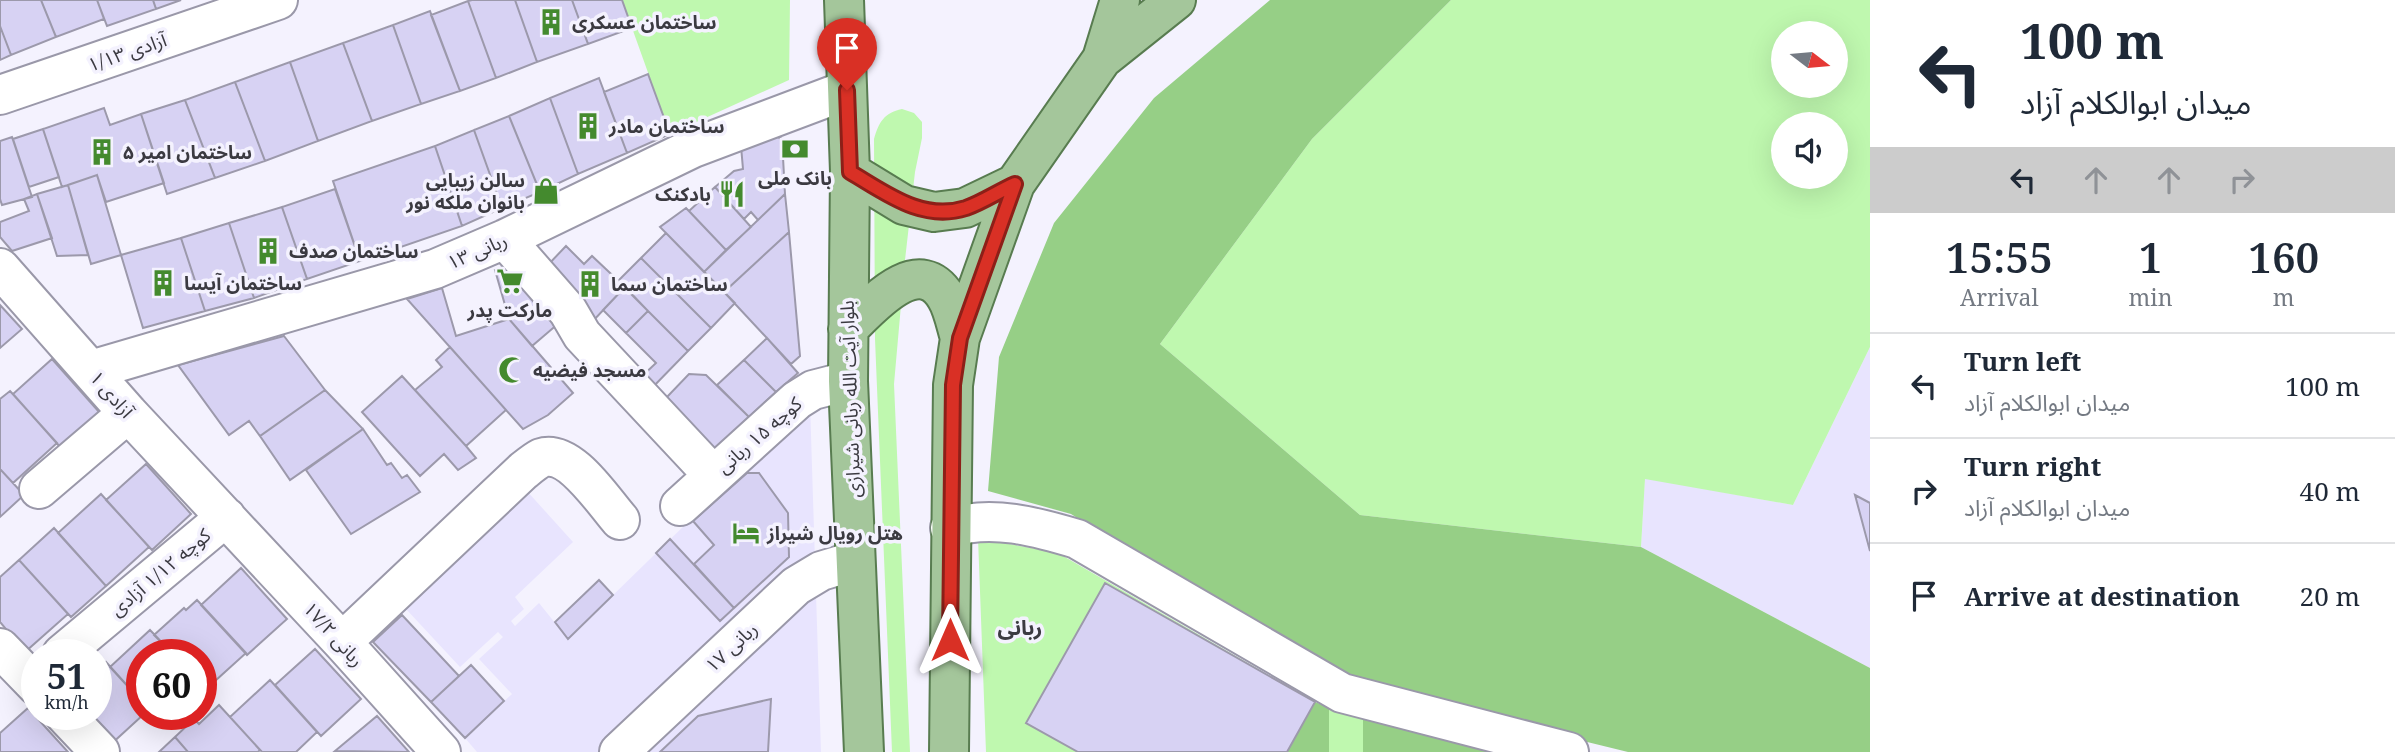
<!DOCTYPE html>
<meta charset="utf-8">
<style>
body{margin:0;font-family:"Noto Serif","Noto Sans Arabic",serif;background:#f2f2f3;color:#1f2937;height:100vh;display:flex;flex-direction:column;font-size:26px;white-space:nowrap}
*{box-sizing:border-box;margin:0}
p{font-size:23px;color:#747a83}
.icon{flex:none;width:38px;height:38px;fill:none;stroke:currentColor;stroke-width:2;stroke-linecap:round;stroke-linejoin:round}
.map{position:relative;flex:1;overflow:hidden}
.side{display:flex;flex-direction:column;background:#fff;width:525px}
.side>*{flex:none}
.guide{background:#fff;color:#1f2937;overflow:hidden}
.needle{width:46px;rotate:106deg}
.fabs{position:absolute;left:1771px;top:21px;display:grid;gap:14px}
.fabs a{display:grid;place-items:center;width:77px;height:77px;border-radius:50%;background:#fff;box-shadow:0 7px 28px #0002;font-size:35px}
.speed{position:absolute;left:21px;top:639px;display:flex;gap:14px;font-size:35px;font-weight:700;text-align:center}
.speed>*{display:grid;place-content:center;width:91px;height:91px;border-radius:50%;background:#fff;box-shadow:0 7px 28px #0002;line-height:1}
.speed small{font-size:18px;font-weight:400}
.speed .limit{border:10px solid #d22;background:#fff;color:#111}
.pin{position:absolute;display:grid;place-items:center;width:60px;height:60px;color:#fff;margin:-72px -30px;border-radius:50% 50% 50% 0;rotate:-45deg;box-shadow:0 0 7px #0007}
.pin .icon{rotate:45deg}
.me{position:absolute;width:77px;margin:-38px;rotate:0deg;stroke-linejoin:round;filter:drop-shadow(0 0 5px #0008)}
.turn{display:flex;align-items:center;gap:24px;height:147px;padding:0 35px;font-size:32px}
.turn .icon{width:91px;height:91px;stroke-width:2.5}
.turn b{display:block;font-size:49px;line-height:60px}
.lanes{display:flex;align-items:center;height:66px;padding:0 35px;background:#0003;justify-content:center;gap:35px;direction:ltr}
.lanes .off{opacity:.35}
.eta{display:flex;justify-content:space-evenly;align-items:center;height:119px;text-align:center}
.eta b{font-size:42px;font-weight:600;line-height:49px}
ul{padding:0;list-style:none}
li{display:flex;align-items:center;gap:21px;height:105px;padding:0 35px;border-top:2px solid #e0e1e3}
li div{flex:1}
li b{display:block;font-size:26px}
li em{font-style:normal}
main{display:flex;flex:1;min-height:0}
.map>svg:first-child{display:block}
.built{fill:#e8e4fe}
.green{fill:#bff8af;fill-rule:evenodd}
.forest{fill:#96cf86}
.building{fill:#d7d2f3;stroke:#9c99ab;stroke-width:2}
.lines{fill:none;stroke-linecap:round;stroke-linejoin:round}
.minor-casing{stroke:#9a98a9;stroke-width:42}
.major-casing{stroke:#587c50;stroke-width:42}
.minor{stroke:#fff;stroke-width:38}
.major{stroke:#a4c69b;stroke-width:38}
.route-casing{stroke:#8d1f18;stroke-width:18}
.route{stroke:#d93025;stroke-width:12}
.labels{text-anchor:middle;dominant-baseline:central;stroke-width:7;stroke-linejoin:round;paint-order:stroke}
.poi-label{font-size:19px;font-weight:bold;fill:#3b3a41;stroke:#f4f2fe;text-anchor:start}
.street-label{font-size:19px;fill:#3b3a41;stroke:#f4f2fe}
.neighbourhood-label{font-size:21px;font-weight:bold;fill:#3b3a41;stroke:#f4f2fe}
</style>
<main>
<div class="map">
<svg width="1870" height="752" viewBox="0 0 1870 752">
<rect width="100%" height="100%" fill="#f4f2fe"/>
<!-- built -->
<path class="built" d="M1870,347V668L1641,547L1645,478L1793,505Z
M810,403L821,752H477L465,738L512,694L479,659L503,637L498,632L460,667L406,609L526,490L573,542L515,597L524,609L511,621L515,626L539,603L568,639Z"/>
<!-- green -->
<path class="green" d="M622,0H790L789,80L670,134Z
M1451,0H1870V347L1793,505L1645,479L1641,547L1360,515L1160,344L1312,139ZM1783,33H1836V86H1783ZM1783,124H1836V177H1783Z
M902,109L914,113L922,122V138L915,172L905,260L894,384L910,752H892L875,339L874,139C879,122 884,113 902,109Z
M978,538L1058,553L1315,702L1342,713L1499,752H986Z"/>
<!-- forest -->
<path class="forest" d="M1270,0H1451L1312,139L1160,344L1360,515L1641,547L1870,668V752H1628L1391,694L1304,662L1071,514L988,491L999,357L1054,223L1154,98Z
M1315,702L1329,708V752H1287Z
M1363,718L1499,752H1363Z"/>
<!-- building -->
<path class="building" d="M0,0H41L56,37L11,55L0,26Z
M41,0H97L104,19L56,37Z
M97,0H153L156,9L107,26Z
M153,0H181L156,9Z
M472,0H515L537,62L496,78L468,1Z
M515,0H572L588,44L537,62Z
M572,0H622L632,28L588,44Z
M468,1L496,78L460,91L431,15Z
M430,11L460,91L421,104L393,25Z
M393,25L421,104L372,121L343,43Z
M0,26L11,55L0,60Z
M343,43L372,121L318,141L290,62Z
M290,62L318,141L265,161L235,82Z
M648,74L670,134L627,153L604,92Z
M599,78L627,153L578,174L550,98Z
M235,82L265,161L215,178L185,100Z
M550,98L578,174L540,192L509,116Z
M185,100L215,178L167,194L141,114Z
M104,108L110,125L141,114L164,183L106,202L97,175L62,187L43,129Z
M509,116L540,192L502,208L474,130Z
M43,129L59,177L29,187L13,139Z
M474,130L502,208L462,226L435,146Z
M767,132L782,139L785,194L758,220L751,212L744,219L715,187L734,171L743,169L741,146Z
M12,137L32,197L2,205L0,199V141Z
M435,146L462,226L360,261L333,181Z
M97,175L121,255L91,264L68,185Z
M68,185L88,255L57,256L37,194Z
M715,187L751,227L726,250L689,211Z
M335,189L360,261L307,279L282,207Z
M37,194L52,238L12,251L0,237V222L29,211L24,199Z
M785,194L789,232L724,292L704,272Z
M282,207L307,279L254,298L229,223Z
M686,208L726,250L704,272L660,227Z
M229,223L254,298L205,311L181,238Z
M789,232L800,356L791,364L724,292Z
M666,233L735,303L711,328L641,258Z
M181,238L205,311L143,328L121,255Z
M566,246L584,264L592,256L625,287L592,322L545,268Z
M641,258L711,328L688,351L618,281Z
M510,264L559,323L532,346L509,319L495,270Z
M625,287L648,311L626,333L603,310Z
M442,288L456,336L509,319L573,393L548,415L523,429L407,299Z
M0,305L22,329L0,348Z
M648,311L688,351L649,391L638,380L656,363L626,333Z
M284,336L325,390L260,436L249,421L229,435L178,365Z
M767,338L798,373L776,392L744,360Z
M450,347L506,410L466,446L415,390L442,367L436,360Z
M52,359L100,413L61,448L13,394Z
M744,360L776,392L749,417L717,385Z
M689,374L706,375L749,417L715,449L666,398Z
M402,376L466,446L476,458L458,470L444,454L420,476L362,412Z
M325,390L363,429L290,480L260,436Z
M10,391L57,443L13,483L0,469V399Z
M363,429L387,465L391,463L402,478L407,475L420,492L351,534L306,470Z
M146,464L191,514L152,550L106,500Z
M0,469L24,495L0,517Z
M747,473H759L788,513L789,557L734,608L694,564L714,545L693,521Z
M101,494L149,547L106,586L58,533Z
M1855,495L1870,503V551Z
M54,528L106,586L71,617L19,560Z
M670,539L734,608L720,621L656,553Z
M19,560L68,614L25,652L0,622V577Z
M241,568L287,619L247,655L201,605Z
M599,580L613,595L568,639L555,622Z
M1105,583L1315,702L1287,752H1078L1026,723Z
M197,600L246,653L205,690L201,686V654H173L154,635L184,608L186,610Z
M402,615L459,676L431,702L373,642Z
M150,630L173,654H142V702L110,667Z
M315,649L361,699L321,736L275,685Z
M106,662L142,702V714H144L109,746L79,714H96V671Z
M471,665L504,701L465,738L431,702Z
M270,680L317,732L296,752H262L230,717Z
M771,699L768,752H660L698,716Z
M219,705L260,750L258,752H188L175,737L194,719L199,724Z
M28,708L68,752H0V733Z
M377,716L409,752L335,751Z
M175,737L188,752H159Z"/>
<g class="lines">
<defs>
<path id="minor" d="M0,95L278,0
M505,239L568,311L582,335L713,475
M0,268L128,413L342,642L441,752
M91,370L435,269L505,239L693,148L847,90
M39,489L128,413
M680,506L797,400L813,390L848,381
M950,528C991,514 1037,527 1077,539L1342,693L1569,752
M342,642L523,471C528,467 535,461 541,458C570,448 603,501 620,520
M0,648L37,686
M62,654L226,517
M64,714L100,752
M619,752L796,586L821,571L854,561"/>
<path id="major" d="M844,0L850,172L904,205L934,212L965,208L1015,184L1102,59L1120,0
M1102,59L1176,0
M850,172L848,381L864,752
M848,329C871,307 918,251 946,297C953,308 956,325 960,338
M949,752L953,385L960,338L1015,184"/>
</defs>
<!-- minor casing -->
<use href="#minor" class="minor-casing"/>
<!-- major casing -->
<use href="#major" class="major-casing"/>
<!-- minor -->
<use href="#minor" class="minor"/>
<!-- major -->
<use href="#major" class="major"/>
</g>
<g class="lines">
<defs>
<path id="route" d="M847,90L850,172C886,193 922,222 966,208C983,202 999,191 1015,184L960,338L953,385L950,640"/>
</defs>
<!-- route casing -->
<use href="#route" class="route-casing"/>
<!-- route -->
<use href="#route" class="route"/>
</g>
<!-- icons -->
<defs>
<symbol id="building-bare" viewBox="-9 -9 18 18"><path d="M-4-6H4V6H1V3H-1V6H-4ZM-2.5-4.3h1.7v1.8h-1.7ZM.8-4.3h1.7v1.8H.8ZM-2.5-1h1.7V.8h-1.7ZM.8-1h1.7V.8H.8Z" fill="#448a2e" stroke="#f4f2fe" stroke-width="2.5" paint-order="stroke"/></symbol>
<symbol id="bank-bare" viewBox="-9 -9 18 18"><path d="M-6-4H6V4H-6ZM0-2.3a2.3 2.3 0 1 0 0 4.6a2.3 2.3 0 1 0 0-4.6Z" fill="#448a2e" stroke="#f4f2fe" stroke-width="2.5" paint-order="stroke"/></symbol>
<symbol id="shop-bare" viewBox="-9 -9 18 18"><path d="M-5-2.5h2.3a2.7 3.5 0 0 1 5.4 0H5L5.5 6h-11ZM-1.5-2.5h3a1.5 2.3 0 0 0-3 0Z" fill="#448a2e" stroke="#f4f2fe" stroke-width="2.5" paint-order="stroke"/></symbol>
<symbol id="restaurant-bare" viewBox="-9 -9 18 18"><path d="M-5-6h1v4h1v-4h1v4h1v-4h1v5L-1.5 .5V6h-2V.5L-5-1ZM5-6V6H3V1.5H1.5Q1.5-4 5-6Z" fill="#448a2e" stroke="#f4f2fe" stroke-width="2.5" paint-order="stroke"/></symbol>
<symbol id="supermarket-bare" viewBox="-9 -9 18 18"><path d="M-6-5.5h2.5l.6 2H6L4.5 2H-2.5L-4.4-4H-6ZM-1.5 3.2a1.3 1.3 0 1 0 .1 0ZM3 3.2a1.3 1.3 0 1 0 .1 0Z" fill="#448a2e" stroke="#f4f2fe" stroke-width="2.5" paint-order="stroke"/></symbol>
<symbol id="mosque-bare" viewBox="-9 -9 18 18"><path d="M3.5-4.9A6 6 0 1 0 3.5 4.9A5 5 0 1 1 3.5-4.9Z" fill="#448a2e" stroke="#f4f2fe" stroke-width="2.5" paint-order="stroke"/></symbol>
<symbol id="hotel-bare" viewBox="-9 -9 18 18"><path d="M-6-4.5h1.5V1H6V5H4.5V3h-9V5H-6ZM-4 0a1.8 1.8 0 1 1 3.6 0ZM.5 0V-2.5h3Q6-2.5 6 0Z" fill="#448a2e" stroke="#f4f2fe" stroke-width="2.5" paint-order="stroke"/></symbol>
</defs>
<g fill-rule="evenodd">
<use href="#building-bare" x="532" y="3" width="38" height="38"/>
<use href="#building-bare" x="569" y="107" width="38" height="38"/>
<use href="#bank-bare" x="776" y="130" width="38" height="38"/>
<use href="#building-bare" x="83" y="133" width="38" height="38"/>
<use href="#shop-bare" x="527" y="172" width="38" height="38"/>
<use href="#restaurant-bare" x="713" y="175" width="38" height="38"/>
<use href="#building-bare" x="249" y="232" width="38" height="38"/>
<use href="#supermarket-bare" x="491" y="262" width="38" height="38"/>
<use href="#building-bare" x="144" y="264" width="38" height="38"/>
<use href="#building-bare" x="571" y="265" width="38" height="38"/>
<use href="#mosque-bare" x="493" y="351" width="38" height="38"/>
<use href="#hotel-bare" x="727" y="514" width="38" height="38"/>
</g>
<g class="labels">
<!-- poi labels -->
<g class="poi-label">
<text x="572" y="22">ساختمان عسکری</text>
<text x="609" y="126">ساختمان مادر</text>
<text x="123" y="152">ساختمان امیر ۵</text>
<text x="795" y="178" text-anchor="middle">بانک ملی</text>
<text x="525" y="180" text-anchor="end">سالن زیبایی<tspan x="525" dy="22">بانوان ملکه نور</tspan></text>
<text x="711" y="194" text-anchor="end">بادکنک</text>
<text x="289" y="251">ساختمان صدف</text>
<text x="184" y="283">ساختمان آیسا</text>
<text x="611" y="284">ساختمان سما</text>
<text x="510" y="310" text-anchor="middle">مارکت پدر</text>
<text x="533" y="370">مسجد فیضیه</text>
<text x="767" y="533">هتل رویال شیراز</text>
</g>
<!-- street labels -->
<g class="street-label">
<text transform="translate(127 52) rotate(-19)">آزادی ۱/۱۳</text>
<text transform="translate(477 251) rotate(-23)">ربانی ۱۳</text>
<text transform="translate(112 394) rotate(49)">آزادی ۱</text>
<text transform="translate(850 399) rotate(-92)">بلوار آیت الله ربانی شیرازی</text>
<text transform="translate(759 435) rotate(-41)">کوچه ۱۵ ربانی</text>
<text transform="translate(160 572) rotate(-40)">کوچه ۱/۱۲ آزادی</text>
<text transform="translate(334 634) rotate(48)">ربانی ۱۷/۲</text>
<text transform="translate(731 647) rotate(-43)">ربانی ۱۷</text>
</g>
<!-- neighbourhood labels -->
<g class="neighbourhood-label">
<text x="1020" y="627">ربانی</text>
</g>
</g>
</svg>
<div class="fabs">
<a><svg class="needle" viewBox="-14 -14 28 28"><path d="M0-13l5 13h-10z" fill="#e53935"/><path d="M0 13l5-13h-10z" fill="#747a83"/></svg></a>
<a><svg class="icon" aria-label="sound" viewBox="0 0 24 24"><path d="M4 9h4l5-4v14l-5-4H4zM17 9q2 3 0 6"/></svg></a>
</div>
<div class="speed"><div>51<small>km/h</small></div><div class="limit">60</div></div>
<div class="pin" style="left:847px;top:90px;background:#d93025"><svg class="icon" aria-label="arrive" viewBox="0 0 24 24"><path d="M6 21V4h12l-3 4 3 4H6"/></svg></div>
<svg class="me" style="left:950px;top:640px" viewBox="-20 -20 40 40"><path d="M0-17L14 15 0 8-14 15z" fill="#d93025" stroke="#fff" stroke-width="4"/></svg>
</div>
<section class="side">
<div class="guide">
<div class="turn"><svg class="icon" aria-label="left" viewBox="0 0 24 24"><path d="M17 20v-9H6M10 6l-5 5 5 5"/></svg><div><b>100 m</b>میدان ابوالکلام آزاد</div></div>
<div class="lanes"><svg class="icon" aria-label="left" viewBox="0 0 24 24"><path d="M17 20v-9H6M10 6l-5 5 5 5"/></svg><svg class="icon off" aria-label="ahead" viewBox="0 0 24 24"><path d="M12 20V5M6 11l6-6 6 6"/></svg><svg class="icon off" aria-label="ahead" viewBox="0 0 24 24"><path d="M12 20V5M6 11l6-6 6 6"/></svg><svg class="icon off" aria-label="right" viewBox="0 0 24 24"><path d="M7 20v-9h11M14 6l5 5-5 5"/></svg></div>
</div>
<div class="eta">
<div><b>15:55</b><p>Arrival</p></div>
<div><b>1</b><p>min</p></div>
<div><b>160</b><p>m</p></div>
</div>
<ul>
<li><svg class="icon" aria-label="left" viewBox="0 0 24 24"><path d="M17 20v-9H6M10 6l-5 5 5 5"/></svg><div><b>Turn left</b><p>میدان ابوالکلام آزاد</p></div><em>100 m</em></li>
<li><svg class="icon" aria-label="right" viewBox="0 0 24 24"><path d="M7 20v-9h11M14 6l5 5-5 5"/></svg><div><b>Turn right</b><p>میدان ابوالکلام آزاد</p></div><em>40 m</em></li>
<li><svg class="icon" aria-label="arrive" viewBox="0 0 24 24"><path d="M6 21V4h12l-3 4 3 4H6"/></svg><div><b>Arrive at destination</b></div><em>20 m</em></li>
</ul>
</section>
</main>
